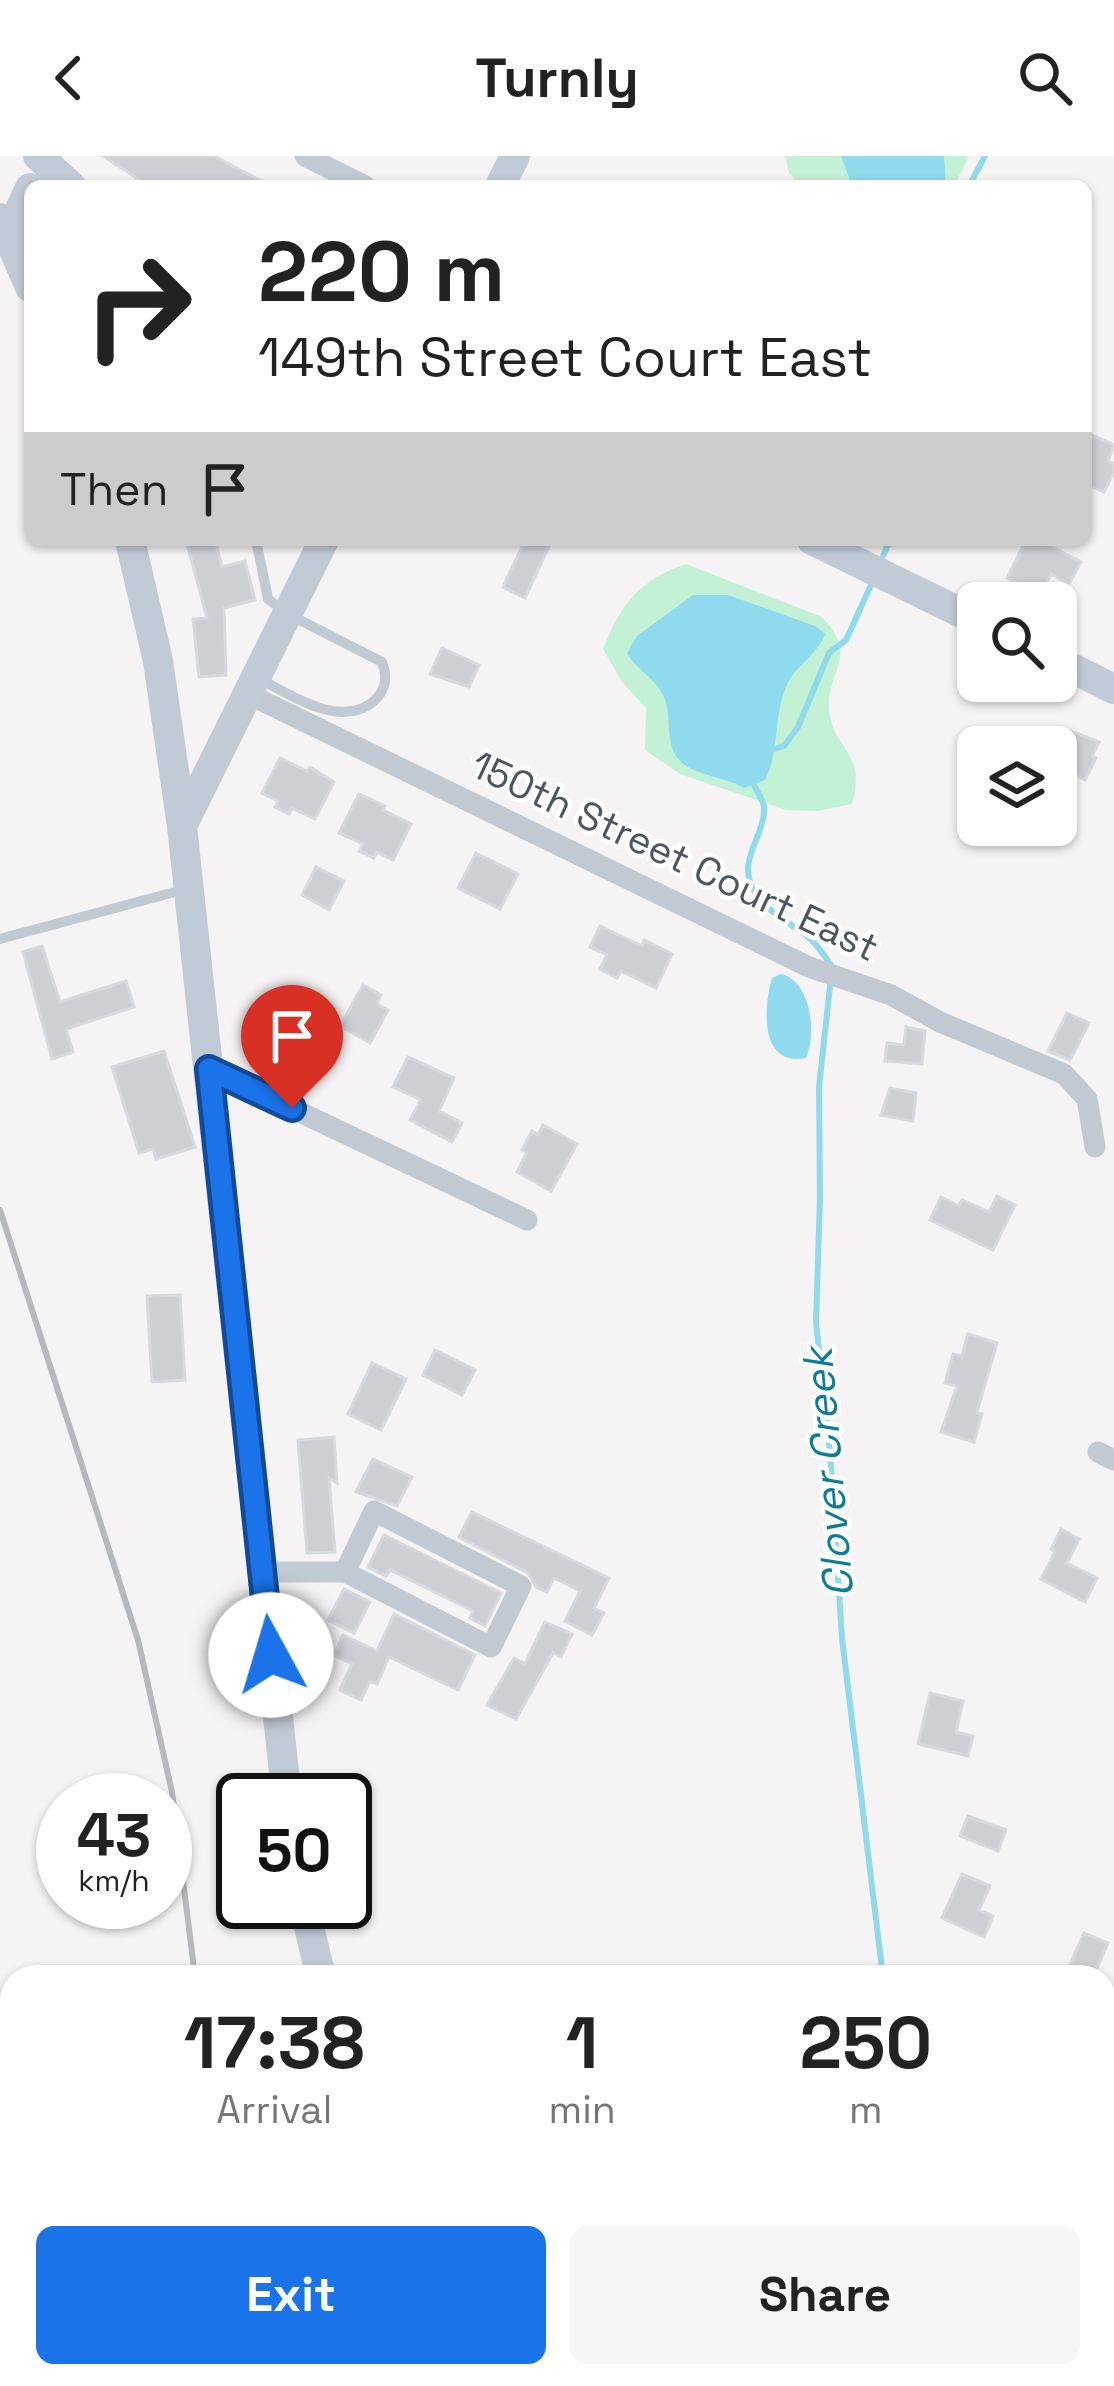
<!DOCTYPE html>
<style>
body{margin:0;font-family:"Space Grotesk",sans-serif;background:#f6f6f6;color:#222;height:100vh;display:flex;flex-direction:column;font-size:45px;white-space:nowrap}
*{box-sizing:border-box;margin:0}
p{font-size:39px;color:#767676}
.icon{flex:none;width:66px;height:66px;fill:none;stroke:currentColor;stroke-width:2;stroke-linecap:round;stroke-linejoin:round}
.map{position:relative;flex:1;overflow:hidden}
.sheet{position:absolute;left:0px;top:1809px;width:1116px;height:423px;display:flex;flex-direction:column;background:#fff;border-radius:36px 36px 0 0;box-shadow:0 3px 9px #0004}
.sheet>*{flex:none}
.top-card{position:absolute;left:24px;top:24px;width:1068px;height:366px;border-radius:18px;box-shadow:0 3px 9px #0004;background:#fff;color:#222;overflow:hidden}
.tools{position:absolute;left:957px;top:426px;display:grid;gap:24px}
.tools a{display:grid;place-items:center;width:120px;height:120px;border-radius:18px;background:#fff;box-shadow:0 3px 9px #0004;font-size:60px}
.speed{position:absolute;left:36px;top:1617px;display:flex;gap:24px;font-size:60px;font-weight:700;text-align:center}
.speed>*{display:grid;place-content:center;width:156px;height:156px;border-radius:50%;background:#fff;box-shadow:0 3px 9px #0004;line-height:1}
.speed small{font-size:30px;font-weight:400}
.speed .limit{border:6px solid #111;border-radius:18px;background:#fff;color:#111}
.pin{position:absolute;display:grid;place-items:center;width:102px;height:102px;color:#fff;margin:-123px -51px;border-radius:50% 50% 50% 0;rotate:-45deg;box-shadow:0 0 12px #0007}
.pin .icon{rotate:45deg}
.me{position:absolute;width:132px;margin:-66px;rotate:354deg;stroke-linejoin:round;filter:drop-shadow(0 0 9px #0008)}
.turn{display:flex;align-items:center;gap:42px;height:252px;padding:0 36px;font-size:54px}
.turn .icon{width:156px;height:156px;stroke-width:2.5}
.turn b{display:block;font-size:84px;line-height:102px}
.then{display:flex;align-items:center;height:114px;padding:0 36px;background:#0003;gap:24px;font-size:45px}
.eta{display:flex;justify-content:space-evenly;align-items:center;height:204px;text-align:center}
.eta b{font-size:72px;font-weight:700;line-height:84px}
.cta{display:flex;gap:24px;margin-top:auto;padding:24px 36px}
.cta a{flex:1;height:138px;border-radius:18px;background:#1a73e8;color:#fff;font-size:48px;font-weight:700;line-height:138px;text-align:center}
.cta a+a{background:#f6f6f6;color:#222}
header{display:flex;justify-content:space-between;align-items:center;height:156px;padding:0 36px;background:#fff;font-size:54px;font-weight:700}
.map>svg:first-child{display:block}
.green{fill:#c3f1d5}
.water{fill:#90daee}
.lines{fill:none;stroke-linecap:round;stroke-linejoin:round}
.stream{stroke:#90daee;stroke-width:6}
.building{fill:#cdcfd5;stroke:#d7d9de;stroke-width:3}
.lane{stroke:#c1cad2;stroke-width:10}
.street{stroke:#c1cad2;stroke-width:21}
.secondary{stroke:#c1cbd6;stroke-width:30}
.rail{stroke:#b5b8bd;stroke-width:6}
.route-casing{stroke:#114b97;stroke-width:30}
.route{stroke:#1a73e8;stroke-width:21}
.labels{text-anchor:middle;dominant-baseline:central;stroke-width:9;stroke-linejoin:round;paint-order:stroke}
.street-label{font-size:39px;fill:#4a5661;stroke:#fff}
.water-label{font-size:42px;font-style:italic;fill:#0c7c9b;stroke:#fff}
</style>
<header><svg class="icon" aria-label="back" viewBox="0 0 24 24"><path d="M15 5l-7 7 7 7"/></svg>Turnly<svg class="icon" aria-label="search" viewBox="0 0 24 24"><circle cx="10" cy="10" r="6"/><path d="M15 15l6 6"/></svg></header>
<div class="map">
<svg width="1114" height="2230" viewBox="0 0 1114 2230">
<rect width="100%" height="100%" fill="#f5f3f3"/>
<!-- green -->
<path class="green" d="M785,0H969L954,30H801L789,17Z
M686,408L822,461C859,500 828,514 829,550C830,594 868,594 852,648L817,655L786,654L680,618L645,594L646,552L622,526L603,493C621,447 640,424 686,408Z"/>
<!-- water -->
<path class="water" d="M841,0H944L946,30H852Z
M693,439H728L815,470L825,478C817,500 794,510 786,531C773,562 780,595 765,624L744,632C726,621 697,620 681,606C663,588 673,562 664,541C656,522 637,515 627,497L637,480Z
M781,818C811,824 817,878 806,902C760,911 763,853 772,822Z"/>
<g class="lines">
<!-- stream -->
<path class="stream" d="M969,30L985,0
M883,400L890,384
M768,595L784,590L798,571L829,497L846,484L871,429
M752,623C755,635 766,645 764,657C762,684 735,707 756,738C768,756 790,767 807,780C817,787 823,799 831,809
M831,821L819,931L820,1042L816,1166L830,1297L842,1482L883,1821
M886,2230L889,2220"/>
</g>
<!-- building -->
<path class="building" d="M103,0H214L271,30H149Z
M1092,279L1114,289L1108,305L1114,307V316L1104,336L1086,328V291Z
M186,384H215L222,411L245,405L255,444L224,452L226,519L199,521L193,463L207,462Z
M525,384H552L525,442L503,431Z
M1026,384H1038L1081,406L1069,428L1051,418L1041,439L1007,422Z
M442,492L479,509L469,531L430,518Z
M1066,573L1099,586L1092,600L1096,602L1085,624L1056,609V581L1061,584Z
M280,602L307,615L310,611L334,626L315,663L292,652L289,658L275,651L278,645L262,637Z
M359,638L385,650L383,654L411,668L393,704L377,696L374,702L359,695L363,688L339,677Z
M476,697L518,718L500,753L458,732Z
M316,711L344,725L329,754L302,739Z
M600,770L642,790L644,784L672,798L656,832L621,815L617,822L600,813L607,799L590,791Z
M42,790L60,846L126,825L134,851L66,873L73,896L52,903L23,796Z
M363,829L381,839L377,848L388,854L370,887L340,870Z
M286,857L314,871L318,863L336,872L319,905L273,881Z
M1067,857L1089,867L1070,904L1048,895Z
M906,871L925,875L922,908L885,905L887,887L904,889Z
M164,895L195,991L156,1003L153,993L139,997L112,911Z
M408,901L454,922L439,955L462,967L452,986L410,964L421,944L393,931Z
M890,932L916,937L913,965L881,959Z
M543,969L577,988L551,1035L517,1016L527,996L522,994L532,975L538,979Z
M997,1040L1015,1049L993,1094L930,1064L941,1041L959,1050L962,1044L989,1056Z
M180,1139L185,1224L152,1226L147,1140Z
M968,1178L997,1187L977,1256L982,1258L974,1286L941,1276L957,1230L945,1227L953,1198L962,1200Z
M435,1194L475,1214L462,1239L423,1219Z
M372,1207L406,1223L381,1274L348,1258Z
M334,1281L337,1327L329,1322L335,1396L307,1397L298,1284Z
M373,1303L412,1321L397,1350L356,1336Z
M472,1356L609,1422L594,1452L604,1457L592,1479L565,1465L580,1435L554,1422L547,1436L536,1431L528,1417L459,1381Z
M1061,1373L1079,1383L1067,1407L1097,1422L1085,1446L1041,1423L1055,1396L1051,1393Z
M384,1379L501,1437L485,1470L470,1462L473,1455L390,1414L386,1420L368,1411Z
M344,1433L370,1446L354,1477L328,1464Z
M394,1458L475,1499L458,1534L389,1501L377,1528L370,1525L361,1544L340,1534L352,1508L334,1499L343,1479L377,1495Z
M545,1466L572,1478L561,1501L553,1497L516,1563L487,1549L514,1502L525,1508Z
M930,1537L963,1545L956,1576L973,1580L968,1600L918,1588Z
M968,1660L1006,1674L998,1695L960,1680Z
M962,1718L990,1730L979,1754L993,1760L984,1781L942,1762Z
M1084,1777L1108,1787L1093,1821L1068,1813Z"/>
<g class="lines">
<!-- lane -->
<path class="lane" d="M256,384L268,443L288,458L382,506C387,519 387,531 377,542C345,576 291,539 260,523
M0,783L186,733
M194,2220L199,2230"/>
<!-- street -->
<path class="street" d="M305,0L365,30
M248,538L809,811L891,839L940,866L1064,918L1087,943L1095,991
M209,913L527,1064
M1098,1296L1114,1304
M262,1416H345L491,1491L521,1430L374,1355L345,1416"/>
<!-- secondary -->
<path class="secondary" d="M38,0L71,30
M500,30L515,0
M0,62L30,131
M16,94L17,60L30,32
M130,384L158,505L182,670L287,1644
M812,384L978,465
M1056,504L1114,533
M182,670L324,384
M303,1746L321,1821
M430,2220L432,2230"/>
<!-- rail -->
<path class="rail" d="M0,1054L138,1484L172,1636L195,1821
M252,2220L254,2230"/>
</g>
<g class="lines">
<defs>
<path id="route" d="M271,1499L209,913L292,952"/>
</defs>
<!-- route casing -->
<use href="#route" class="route-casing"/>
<!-- route -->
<use href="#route" class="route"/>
</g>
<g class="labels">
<!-- street labels -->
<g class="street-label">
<text transform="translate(675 700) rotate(25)">150th Street Court East</text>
</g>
<!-- water labels -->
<g class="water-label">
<text transform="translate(828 1317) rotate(-95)">Clover Creek</text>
</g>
</g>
</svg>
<div class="tools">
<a><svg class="icon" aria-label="search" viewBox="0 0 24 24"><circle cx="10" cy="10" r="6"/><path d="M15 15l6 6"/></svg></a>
<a><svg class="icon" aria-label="layers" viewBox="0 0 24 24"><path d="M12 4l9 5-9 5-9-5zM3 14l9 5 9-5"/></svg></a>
</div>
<div class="speed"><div>43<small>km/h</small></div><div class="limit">50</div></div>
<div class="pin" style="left:292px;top:952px;background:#d93025"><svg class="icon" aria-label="arrive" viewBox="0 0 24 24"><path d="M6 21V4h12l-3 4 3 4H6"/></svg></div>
<svg class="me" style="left:271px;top:1499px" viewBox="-20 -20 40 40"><circle r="19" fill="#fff"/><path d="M0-13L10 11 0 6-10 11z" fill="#1a73e8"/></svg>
<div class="top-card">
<div class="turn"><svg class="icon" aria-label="right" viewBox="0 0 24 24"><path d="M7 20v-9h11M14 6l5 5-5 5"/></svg><div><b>220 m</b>149th Street Court East</div></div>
<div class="then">Then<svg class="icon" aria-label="arrive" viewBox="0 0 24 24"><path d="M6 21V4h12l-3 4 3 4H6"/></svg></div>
</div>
<section class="sheet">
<div class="eta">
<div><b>17:38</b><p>Arrival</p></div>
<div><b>1</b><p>min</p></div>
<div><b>250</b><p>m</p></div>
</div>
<div class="cta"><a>Exit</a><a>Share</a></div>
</section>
</div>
